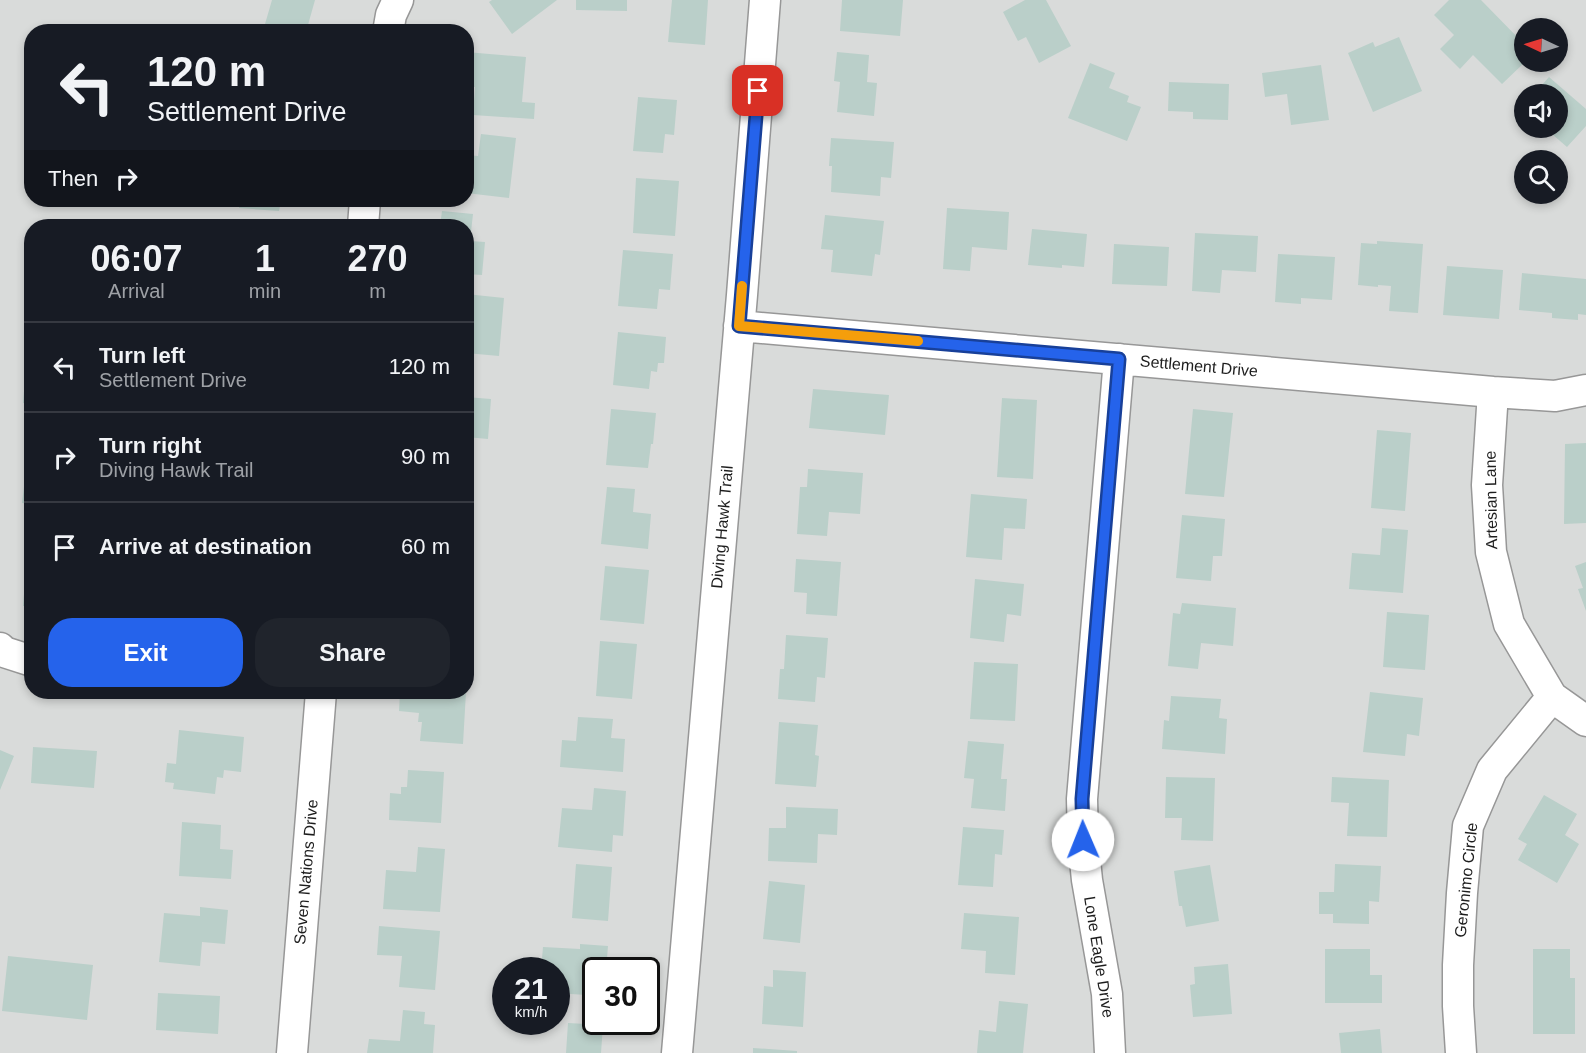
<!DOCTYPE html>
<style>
body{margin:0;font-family:Helvetica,sans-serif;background:#20242c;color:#f1f3f6;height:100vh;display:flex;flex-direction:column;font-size:22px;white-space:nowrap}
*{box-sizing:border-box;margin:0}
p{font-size:20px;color:#9ea1a6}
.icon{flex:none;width:33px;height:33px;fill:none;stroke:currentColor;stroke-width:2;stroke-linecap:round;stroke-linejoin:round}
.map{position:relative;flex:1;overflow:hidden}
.drawer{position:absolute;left:24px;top:219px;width:450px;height:480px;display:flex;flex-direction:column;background:#171b24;border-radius:24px;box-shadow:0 3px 9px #0003}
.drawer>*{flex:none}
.banner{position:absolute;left:24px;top:24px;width:450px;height:183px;border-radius:24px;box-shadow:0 3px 9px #0003;background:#171b24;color:#f1f3f6;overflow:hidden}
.needle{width:39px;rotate:274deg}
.controls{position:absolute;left:1514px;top:18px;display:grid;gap:12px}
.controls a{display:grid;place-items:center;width:54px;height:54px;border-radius:50%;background:#171b24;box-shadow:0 3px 9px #0003;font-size:30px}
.speed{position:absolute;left:492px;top:957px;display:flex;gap:12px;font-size:30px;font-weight:700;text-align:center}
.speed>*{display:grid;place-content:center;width:78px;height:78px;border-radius:50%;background:#171b24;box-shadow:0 3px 9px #0003;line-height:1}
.speed small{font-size:15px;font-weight:400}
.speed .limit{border:3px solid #111;border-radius:9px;background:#fff;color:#111}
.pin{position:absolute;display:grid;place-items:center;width:51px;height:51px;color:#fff;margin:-26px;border-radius:12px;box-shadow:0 3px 9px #0006}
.me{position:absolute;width:66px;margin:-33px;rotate:359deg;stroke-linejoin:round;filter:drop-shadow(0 0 4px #0008)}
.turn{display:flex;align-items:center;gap:21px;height:126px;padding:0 24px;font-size:27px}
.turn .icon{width:78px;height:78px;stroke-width:2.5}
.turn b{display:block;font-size:42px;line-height:51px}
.then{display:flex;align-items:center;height:57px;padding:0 24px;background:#0003;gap:12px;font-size:22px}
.eta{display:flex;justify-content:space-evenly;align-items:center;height:102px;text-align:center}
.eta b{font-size:36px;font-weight:800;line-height:42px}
.button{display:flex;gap:12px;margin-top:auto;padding:12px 24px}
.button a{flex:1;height:69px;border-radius:24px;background:#2563eb;color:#fff;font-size:24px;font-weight:800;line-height:69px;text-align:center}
.button a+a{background:#20242c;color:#f1f3f6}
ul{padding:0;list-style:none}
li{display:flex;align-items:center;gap:18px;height:90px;padding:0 24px;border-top:2px solid #363941}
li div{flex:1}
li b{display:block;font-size:22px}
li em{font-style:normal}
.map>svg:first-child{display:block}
.residential{fill:#d9dbda;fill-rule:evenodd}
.building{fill:#bacfc9}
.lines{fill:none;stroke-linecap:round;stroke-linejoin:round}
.street-casing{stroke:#979797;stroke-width:33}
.street{stroke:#fff;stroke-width:30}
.route-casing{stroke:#184099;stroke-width:15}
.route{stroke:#2563eb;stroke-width:10}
.slow{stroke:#f59e0b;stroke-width:10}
.labels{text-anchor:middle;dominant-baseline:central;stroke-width:5;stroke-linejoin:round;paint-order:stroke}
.street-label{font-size:16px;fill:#1d1d1d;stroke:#fff}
</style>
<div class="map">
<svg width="1586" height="1053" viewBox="0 0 1586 1053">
<rect width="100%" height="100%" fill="#e1efee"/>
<!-- residential -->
<path class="residential" d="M0,0H1586V1053H0ZM1524,28H1557V62H1524ZM32,32H466V200H32ZM1524,94H1557V128H1524ZM1524,160H1557V194H1524ZM32,226H466V692H32ZM506,970H556V1022H506ZM596,970H646V1022H596Z"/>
<!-- building -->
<path class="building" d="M272,0H315L306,32H293L265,24Z
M492,0H557L512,34L489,2Z
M576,0H627V11L576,10Z
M672,0H708L705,45L668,42Z
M842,0H903L900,36L840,31Z
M1025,0H1046L1071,46L1039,63L1026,37L1018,41L1003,12Z
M1449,0H1481L1524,44V63L1502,84L1473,55L1460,69L1440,49L1454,35L1434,15Z
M1399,37L1422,91L1373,112L1348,53L1373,42L1375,47Z
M466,52L526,57L522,102L535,103L534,119L473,115L475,87H466Z
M837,52L869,55L867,82L877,83L874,116L837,112L840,82L834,81Z
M1090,63L1115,73L1109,88L1129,96L1127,102L1141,107L1127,141L1068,118Z
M1321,65L1329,120L1291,125L1287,94L1265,97L1262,73Z
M1549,77L1586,109V126L1567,147L1545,128H1557V94H1534Z
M1169,82L1229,84L1228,120L1193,119V112L1168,111Z
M638,97L677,100L674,135L665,134L663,153L633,151Z
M481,134L516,138L509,198L466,193V155L478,156Z
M831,138L894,142L891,178L881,177L880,196L831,192L832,166H829Z
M636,178L679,181L675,236L633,233Z
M41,200H80L79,207L41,205Z
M240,200H288L287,207L280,206L279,211L239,208Z
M947,208L1009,212L1007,250L972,247L970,271L943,269Z
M442,211L473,214L470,241L485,242L482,275L466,274V226H440Z
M825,215L884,221L880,255L875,254L872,276L831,272L833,250L821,249Z
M1032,229L1087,234L1084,267L1062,265V268L1028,265Z
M1195,233L1258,236L1256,272L1222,270L1220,293L1192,291Z
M1377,241L1423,244L1418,313L1389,311L1391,286L1378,285V287L1358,285L1361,243L1377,244Z
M1114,244L1169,247L1167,286L1112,284Z
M623,250L673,254L670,290L659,289L657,309L618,306Z
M1278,254L1335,257L1332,300L1301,298V304L1275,302Z
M1447,266L1503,270L1499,319L1443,315Z
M1522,273L1586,279V315L1578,314V320L1552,318V313L1519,310Z
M466,294L504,298L499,356L466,353Z
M30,321H32V404L23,403Z
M618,332L666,337L664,363H658L657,372L651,371L649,389L613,385Z
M813,389L889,395L885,435L809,428Z
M466,397L491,399L488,439L466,437Z
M1002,398L1037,400L1033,479L997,477Z
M611,409L656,413L653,444H651L648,468L606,465Z
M1193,409L1233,413L1224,497L1185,494Z
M1377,430L1411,433L1405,511L1371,508Z
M30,438H32V504L22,503Z
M1586,443V523L1564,524L1565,444Z
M808,469L863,473L860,514L829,512L827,536L797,534L800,487H807Z
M607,487L635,489L633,512L651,514L648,549L601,544Z
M971,494L1027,499L1025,529L1004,528L1002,560L966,557Z
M1182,515L1225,519L1222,556H1213L1211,581L1176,578Z
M30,522L32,523V606H23Z
M1382,528L1408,530L1403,593L1349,589L1352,553L1380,555Z
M466,537L471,538L468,584H466Z
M796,559L841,562L837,616L806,614L807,593L794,592Z
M1586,562V611L1578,589L1583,588L1575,566Z
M605,566L649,570L644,624L600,620Z
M975,579L1024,584L1021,616L1007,614L1004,642L970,638Z
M1182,603L1236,608L1233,646L1201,643L1198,669L1168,666L1173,613L1180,614Z
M1387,612L1429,615L1425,670L1383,667Z
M786,635L828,638L825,678L817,677L815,702L778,699L780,669H784Z
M600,641L637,644L632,699L596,696Z
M974,662L1018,664L1015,721L970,719Z
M400,692H466L463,744L420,741L422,722H418L419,713L399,711Z
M1370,692L1423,698L1419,736L1407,734L1405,756L1363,752Z
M1171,696L1221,699L1219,718L1227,719L1225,754L1162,749L1164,720L1169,721Z
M578,717L613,719L611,738L625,739L623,772L560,767L562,740L576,741Z
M779,722L818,725L815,755L819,756L816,787L775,784Z
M179,730L244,737L241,772L224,770L223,778L217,777L215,794L173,789L174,783L165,782L167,763L176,764Z
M968,741L1004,744L1001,779H1007L1005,811L971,808L974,779L964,778Z
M33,747L97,751L94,788L31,783Z
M0,750L14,756L0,790Z
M408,770L444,772L441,823L389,820L390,793L401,794V787H407Z
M1166,777L1215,778L1213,841L1181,840L1182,818H1165Z
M1332,777L1389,780L1387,837L1347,836L1349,803L1331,802Z
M594,788L626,791L623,836L613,835L612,852L558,847L562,808L592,810Z
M1544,795L1577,814L1565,835L1579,844L1557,883L1518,860L1527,844L1518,839Z
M786,807L838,809L837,835L818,834L817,863L768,861L769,828H786Z
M182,822L221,825L220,849L233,850L231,879L179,876Z
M963,827L1004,830L1002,855L995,854L993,887L958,885Z
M418,847L445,849L440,912L383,909L386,870L416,872Z
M576,864L612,867L608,921L572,918Z
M1335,864L1381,866L1379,902L1369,901V924L1333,923V914H1319V892H1334Z
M1210,865L1219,921L1186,927L1182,906H1179L1174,871Z
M769,881L805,885L800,943L763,939Z
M200,907L228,910L225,944L202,942L200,966L159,962L164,913L200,916Z
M964,913L1019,917L1015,975L985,973L986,951L961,949Z
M379,926L440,931L435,990L399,987L402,956L377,955Z
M580,944L608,946L606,970H596V976L587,975L586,995L556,993V970H541L543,947L580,949Z
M1325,949H1370V975H1382V1003H1325Z
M1533,949H1570V978H1575V1034H1533Z
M8,956L93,965L87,1020L2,1011Z
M1228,964L1232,1014L1193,1017L1190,985L1195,984L1194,967Z
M773,970L806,972L803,1027L762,1024L764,986L773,987Z
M158,993L220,996L218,1034L156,1030Z
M999,1001L1028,1004L1023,1053H977L979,1030L996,1032Z
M403,1010L425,1012L424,1024L435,1025L433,1053H367L369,1039L400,1041Z
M568,1023L603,1025L601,1053H566Z
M1380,1029L1382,1053H1341L1339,1033Z
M753,1048L797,1051V1053H753Z"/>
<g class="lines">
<defs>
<path id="street" d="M388,32L391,15L398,0
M363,226L365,200
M739,326L1493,392L1555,396L1586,390
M1493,392L1487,485L1491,552L1509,624L1552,697L1586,721
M0,648L4,652L32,661
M292,1053L321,692
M677,1053L742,295L765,0
M1110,1053L1107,994L1087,880L1083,840L1082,799L1119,359
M1461,1053L1458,1006V965L1462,893L1468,826L1492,770L1552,697"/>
</defs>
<!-- street casing -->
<use href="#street" class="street-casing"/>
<!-- street -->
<use href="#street" class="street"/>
</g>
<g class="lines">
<defs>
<path id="route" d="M758,91L739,326L1119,359L1082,799L1083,840"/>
</defs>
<!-- route casing -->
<use href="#route" class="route-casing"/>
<!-- route -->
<use href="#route" class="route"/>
<!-- slow -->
<path class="slow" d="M742,286L739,326L918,341"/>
</g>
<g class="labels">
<!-- street labels -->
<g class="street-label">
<text transform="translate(1199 366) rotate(5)">Settlement Drive</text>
<text transform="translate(1491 500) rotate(-91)">Artesian Lane</text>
<text transform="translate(722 527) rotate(-85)">Diving Hawk Trail</text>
<text transform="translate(306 872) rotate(-85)">Seven Nations Drive</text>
<text transform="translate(1466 880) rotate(-84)">Geronimo Circle</text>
<text transform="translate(1099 957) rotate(81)">Lone Eagle Drive</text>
</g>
</g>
</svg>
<div class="controls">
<a><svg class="needle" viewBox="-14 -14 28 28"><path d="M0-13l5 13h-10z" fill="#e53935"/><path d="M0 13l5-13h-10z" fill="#9ea1a6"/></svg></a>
<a><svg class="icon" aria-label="sound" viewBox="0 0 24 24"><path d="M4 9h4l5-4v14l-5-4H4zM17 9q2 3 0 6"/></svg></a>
<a><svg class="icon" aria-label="search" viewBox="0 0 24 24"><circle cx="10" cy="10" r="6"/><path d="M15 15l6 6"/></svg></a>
</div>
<div class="speed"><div>21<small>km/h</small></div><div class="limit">30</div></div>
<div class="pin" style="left:758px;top:91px;background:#d93025"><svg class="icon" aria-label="arrive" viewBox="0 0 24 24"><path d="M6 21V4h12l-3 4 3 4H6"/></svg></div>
<svg class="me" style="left:1083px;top:840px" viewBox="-20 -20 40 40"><circle r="19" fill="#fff"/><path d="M0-13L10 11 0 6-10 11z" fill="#2563eb"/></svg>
<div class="banner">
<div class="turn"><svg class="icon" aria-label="left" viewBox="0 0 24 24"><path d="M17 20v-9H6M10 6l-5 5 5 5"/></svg><div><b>120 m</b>Settlement Drive</div></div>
<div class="then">Then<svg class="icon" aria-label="right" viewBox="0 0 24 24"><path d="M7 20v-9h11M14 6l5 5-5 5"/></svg></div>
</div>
<section class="drawer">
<div class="eta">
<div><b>06:07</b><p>Arrival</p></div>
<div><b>1</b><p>min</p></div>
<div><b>270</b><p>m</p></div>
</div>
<ul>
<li><svg class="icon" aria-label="left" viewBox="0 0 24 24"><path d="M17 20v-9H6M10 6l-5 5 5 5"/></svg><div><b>Turn left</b><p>Settlement Drive</p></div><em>120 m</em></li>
<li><svg class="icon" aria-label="right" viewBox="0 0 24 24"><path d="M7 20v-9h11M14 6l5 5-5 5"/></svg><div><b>Turn right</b><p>Diving Hawk Trail</p></div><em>90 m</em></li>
<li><svg class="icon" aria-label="arrive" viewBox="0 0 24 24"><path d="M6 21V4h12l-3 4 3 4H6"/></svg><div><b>Arrive at destination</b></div><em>60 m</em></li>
</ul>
<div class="button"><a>Exit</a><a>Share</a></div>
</section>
</div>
